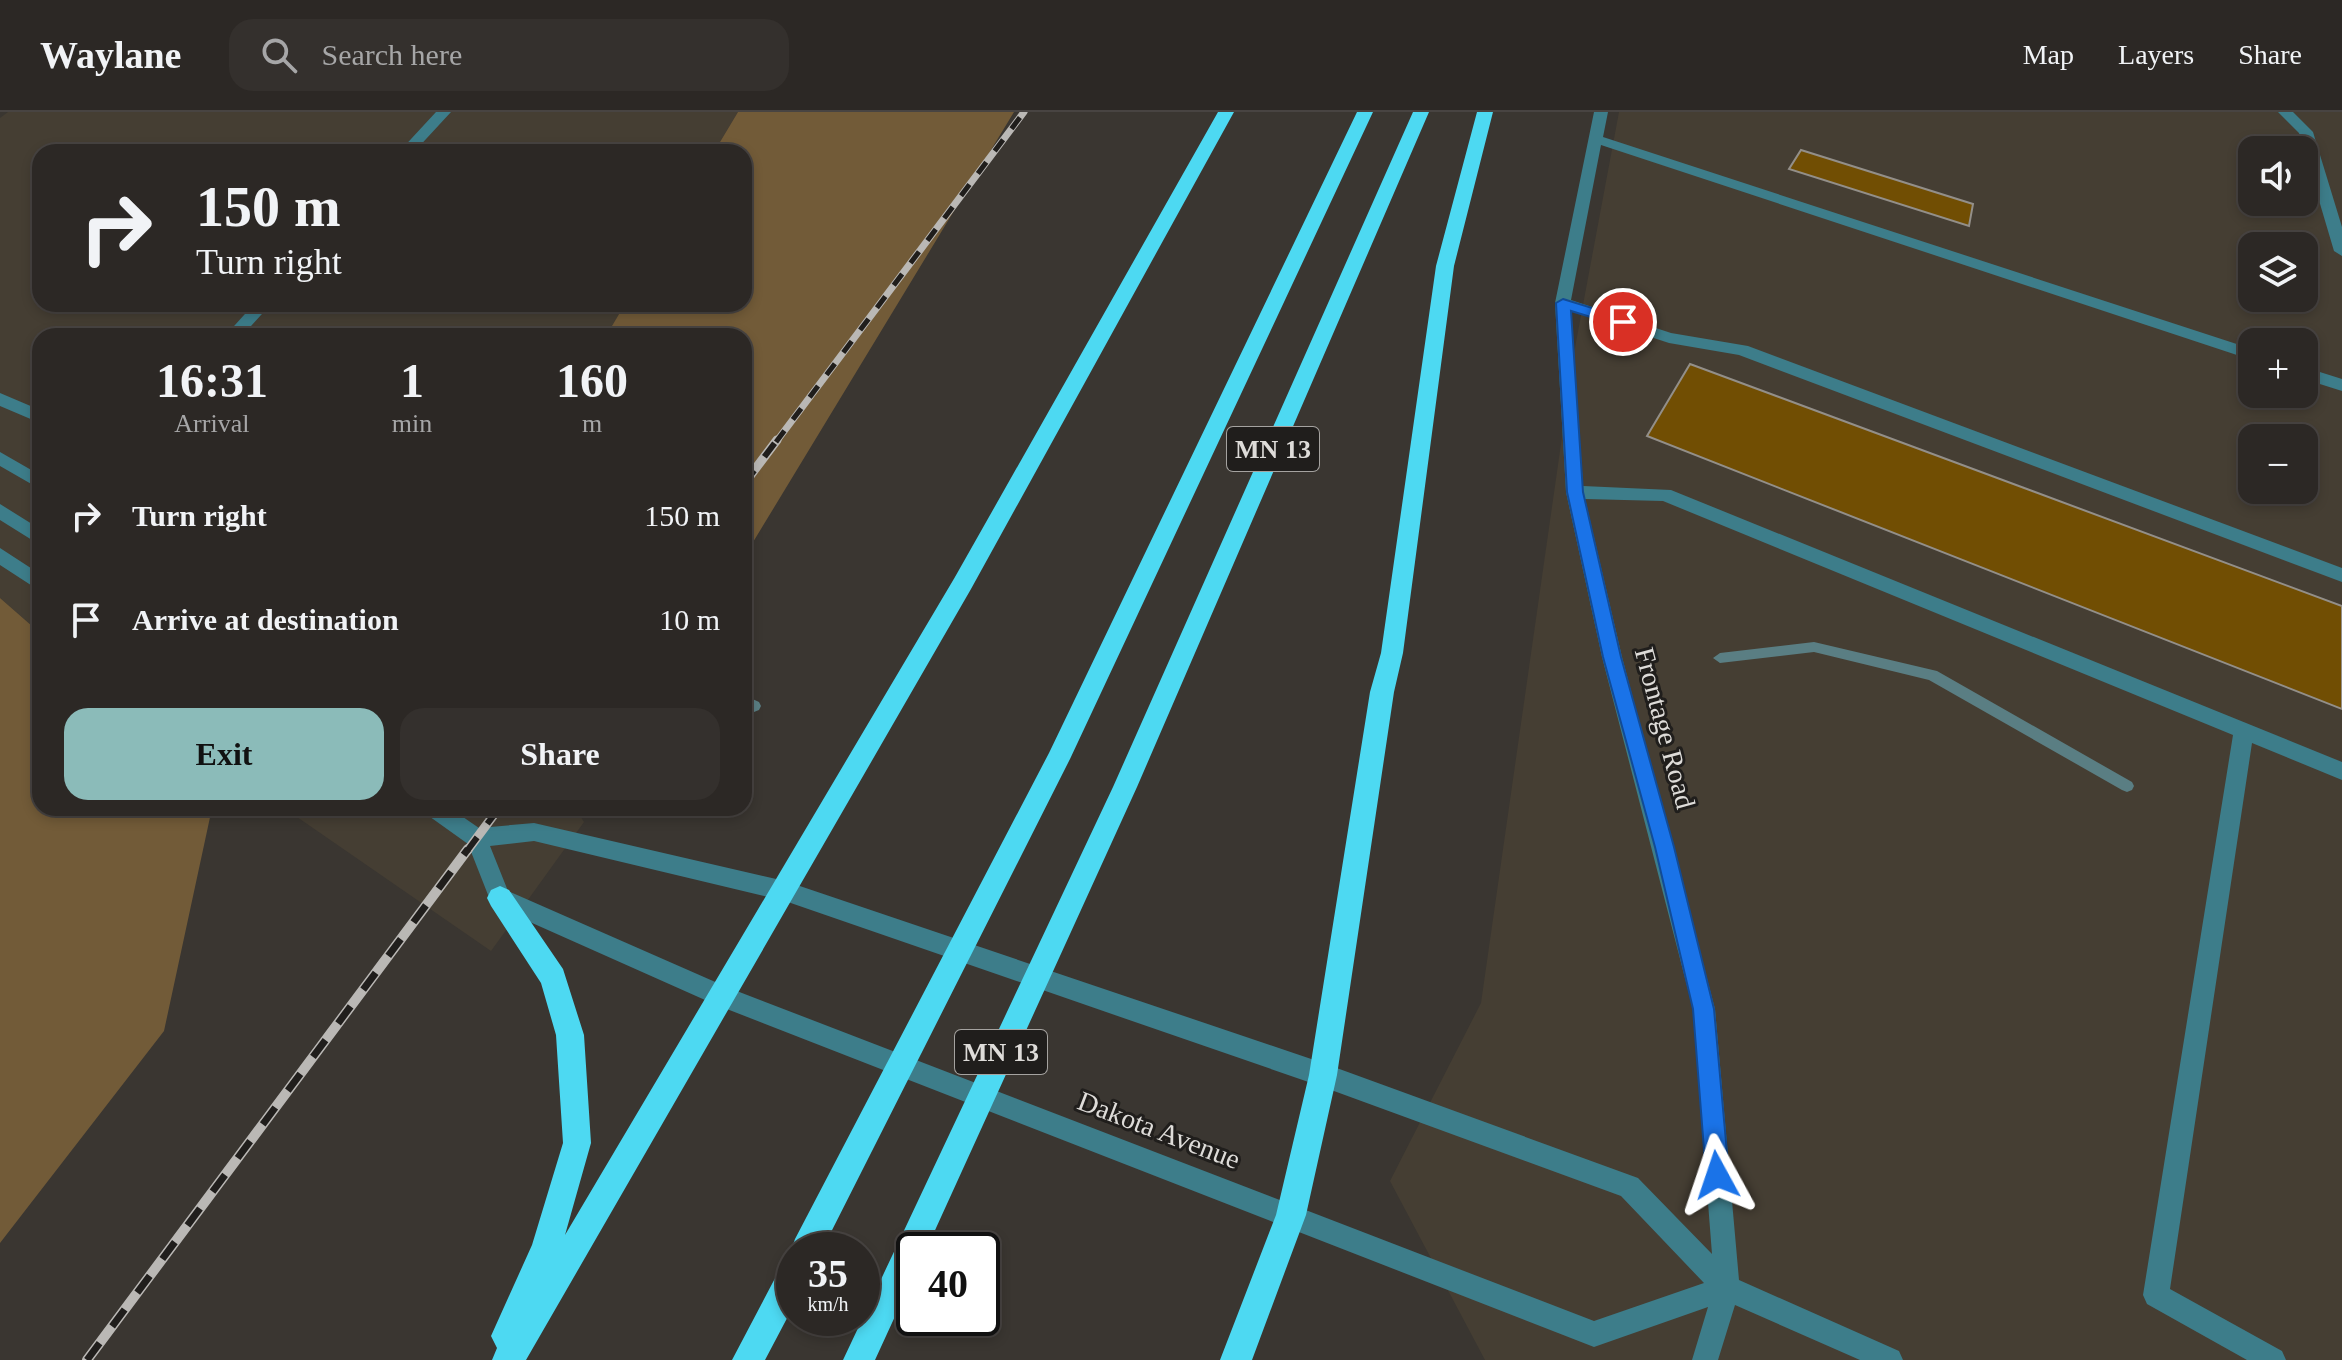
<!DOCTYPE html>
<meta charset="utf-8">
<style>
body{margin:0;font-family:"Times New Roman",serif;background:#34302d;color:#f1f3f6;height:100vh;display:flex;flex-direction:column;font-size:30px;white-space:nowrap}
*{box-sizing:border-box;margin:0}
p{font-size:26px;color:#a6a6a7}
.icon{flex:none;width:44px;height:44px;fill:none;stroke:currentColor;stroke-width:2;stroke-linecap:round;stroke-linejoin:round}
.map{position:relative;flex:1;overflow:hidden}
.panel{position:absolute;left:32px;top:216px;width:720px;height:488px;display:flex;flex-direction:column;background:#2c2825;border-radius:24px;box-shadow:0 4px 12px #0003,0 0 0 2px #484442}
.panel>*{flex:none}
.guide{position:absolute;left:32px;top:32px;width:720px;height:168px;border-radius:24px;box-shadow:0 4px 12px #0003,0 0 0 2px #484442;background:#2c2825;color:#f1f3f6;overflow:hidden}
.fabs{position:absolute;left:2238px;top:24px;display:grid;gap:16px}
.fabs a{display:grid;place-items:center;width:80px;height:80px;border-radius:16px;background:#2c2825;box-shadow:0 4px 12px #0003,0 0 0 2px #484442;font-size:40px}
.speed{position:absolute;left:776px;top:1120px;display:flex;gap:16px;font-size:40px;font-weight:700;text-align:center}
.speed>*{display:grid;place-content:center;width:104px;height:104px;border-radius:50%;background:#2c2825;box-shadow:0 4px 12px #0003,0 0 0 2px #484442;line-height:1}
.speed small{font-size:20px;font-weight:400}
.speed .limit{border:4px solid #111;border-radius:12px;background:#fff;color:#111}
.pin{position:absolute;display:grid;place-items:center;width:68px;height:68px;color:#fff;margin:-34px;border:4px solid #fff;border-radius:50%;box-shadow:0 2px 8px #0007}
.me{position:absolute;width:88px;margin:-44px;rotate:355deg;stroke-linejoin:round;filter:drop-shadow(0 0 6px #0008)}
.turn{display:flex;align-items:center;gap:28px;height:168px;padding:0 32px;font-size:36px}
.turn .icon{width:104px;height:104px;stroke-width:2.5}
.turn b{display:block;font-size:56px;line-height:68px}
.eta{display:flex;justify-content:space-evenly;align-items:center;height:136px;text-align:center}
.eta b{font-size:48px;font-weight:700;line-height:56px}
.cta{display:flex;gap:16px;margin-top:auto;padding:16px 32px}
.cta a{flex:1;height:92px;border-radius:24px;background:#8bbbb9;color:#111;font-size:32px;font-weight:700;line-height:92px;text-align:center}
.cta a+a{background:#34302d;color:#f1f3f6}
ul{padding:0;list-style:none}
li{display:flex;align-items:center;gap:24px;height:104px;padding:0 32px}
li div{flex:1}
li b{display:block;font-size:30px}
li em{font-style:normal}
header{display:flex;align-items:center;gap:48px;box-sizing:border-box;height:112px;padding:0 40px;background:#2c2825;border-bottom:2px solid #484442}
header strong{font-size:38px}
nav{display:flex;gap:44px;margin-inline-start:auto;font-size:28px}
.search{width:560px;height:72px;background:#34302d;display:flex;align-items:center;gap:20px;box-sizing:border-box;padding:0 28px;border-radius:24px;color:#a6a6a7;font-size:30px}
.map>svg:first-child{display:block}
.built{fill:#453e33;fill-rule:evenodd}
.green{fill:#725b38}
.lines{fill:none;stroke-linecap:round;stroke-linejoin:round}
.stream{fill:#5a7e83;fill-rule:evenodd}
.building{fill:#714e03;stroke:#938f89;stroke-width:2}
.minor{fill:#3d7d8a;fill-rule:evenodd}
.highway{fill:#4dd9f2;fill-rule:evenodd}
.rail-far2-casing{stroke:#bab8b5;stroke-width:7}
.rail-far1-casing{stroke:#bab8b5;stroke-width:9}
.rail-casing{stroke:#bab8b5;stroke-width:10}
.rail-far2{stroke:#201e1c;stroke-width:5;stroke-dasharray:14;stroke-linecap:butt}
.rail-far1{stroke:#201e1c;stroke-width:6;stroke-dasharray:17;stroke-linecap:butt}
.rail{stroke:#201e1c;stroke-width:7;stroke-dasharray:21;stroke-linecap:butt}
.route{fill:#1a73e8;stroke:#114b97;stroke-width:2}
.labels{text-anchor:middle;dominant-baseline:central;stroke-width:6;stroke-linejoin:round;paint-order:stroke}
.shield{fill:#201e1c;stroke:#a5a3a0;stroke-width:2}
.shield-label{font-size:26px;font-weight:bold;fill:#dedcd9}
.street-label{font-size:28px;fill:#dedcd9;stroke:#201e1c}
</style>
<header>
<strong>Waylane</strong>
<div class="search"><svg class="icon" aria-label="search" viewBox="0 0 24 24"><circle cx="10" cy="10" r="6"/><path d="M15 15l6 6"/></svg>Search here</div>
<nav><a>Map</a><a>Layers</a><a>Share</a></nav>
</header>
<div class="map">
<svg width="2342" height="1248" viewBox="0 0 2342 1248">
<rect width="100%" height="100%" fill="#3a3631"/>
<!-- built -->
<path class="built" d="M8,0H738L714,40H40V192H625L606,224H40V521L0,486V6Z
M1619,0H2342V1248H1485L1390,1069L1481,891L1574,241ZM2252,38H2304V90H2252ZM2252,134H2304V186H2252ZM2252,230H2304V282H2252ZM2252,326H2304V378H2252Z
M284,696H575L584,710L491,839Z"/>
<!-- green -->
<path class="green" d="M738,0H1014L744,445V224H606L625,192H744V40H714Z
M0,486L40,521V696H212L164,919L0,1131Z"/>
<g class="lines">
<!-- stream -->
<path class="stream" d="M1814,530L1937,559L2132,670L2134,674L2132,678L2127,680L2122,678L1929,568L1814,540L1720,551L1713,546L1720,541Z
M744,583L759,590L761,594L759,598L754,600L744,595Z"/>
</g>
<!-- building -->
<path class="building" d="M1801,38L1973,92L1969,114L1789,57Z
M1690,252L2342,494V597L1647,324Z"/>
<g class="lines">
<!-- minor -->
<path class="minor" d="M436,0H451L414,40H399Z
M1594,0H1608L1603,25L2252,237V248L1601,33L1571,188L1671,221L1748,234L2342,456V470L1739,243L1669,231L1571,199L1583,374L1671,378L2342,650V668L2252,631L2170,1177L2282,1239L2286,1248H2247L2147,1192L2143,1183L2233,623L1663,389L1585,387L1622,545L1715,897L1739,1168L1899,1239L1903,1248H1860L1735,1193L1718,1248H1692L1708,1195L1594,1235L714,892L492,793L468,732L426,702L423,696H450L479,716L534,711L785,769L1323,951L1638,1066L1712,1142L1693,897L1602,545L1566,380L1555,191ZM534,729L785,789L1323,975L1621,1084L1704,1171L1594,1209L729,876L508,779L490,734Z
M2278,0H2293L2313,20L2342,115V144L2334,139L2299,21Z
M254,192H271L242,224H225Z
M2304,255L2342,267V279L2304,267Z
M0,281L40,298V311L0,294Z
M0,340L40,363V377L0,354Z
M0,392L40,417V433L0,408Z
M0,436L40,462V479L0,453Z"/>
<!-- highway -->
<path class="highway" d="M1218,0H1234L971,477L526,1248H492L497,1236L491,1224L532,1133L563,1031L556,923L541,871L491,794L487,786L491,778L500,774L509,778L563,857L584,923L591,1031L565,1123L955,465Z
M1357,0H1373L1070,647L822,1138H794V1146L791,1138L795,1127L1049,641Z
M1413,0H1429L1137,675L926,1138H914V1163L875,1248H843L1113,675Z
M1477,0H1493L1454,154L1403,541L1394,580L1337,963L1306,1103L1252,1248H1220L1276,1103L1309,963L1370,580L1381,541L1436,154Z
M794,1147V1193L765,1248H732L783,1151Z"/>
<defs>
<path id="rail-far2" d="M776,330L1024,0"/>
<path id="rail-far1" d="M744,372L777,328
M467,739L499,696"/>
<path id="rail" d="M87,1248L468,737"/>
</defs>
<!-- rail-far2 casing -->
<use href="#rail-far2" class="rail-far2-casing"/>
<!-- rail-far1 casing -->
<use href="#rail-far1" class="rail-far1-casing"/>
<!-- rail casing -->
<use href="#rail" class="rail-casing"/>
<!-- rail-far2 -->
<use href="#rail-far2" class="rail-far2"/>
<!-- rail-far1 -->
<use href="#rail-far1" class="rail-far1"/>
<!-- rail -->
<use href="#rail" class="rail"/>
</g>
<!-- route -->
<path class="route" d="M1563,187L1628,207L1630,210L1623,215L1571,199L1583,380L1621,545L1674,735L1714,897L1729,1063L1725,1071L1717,1074L1710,1071L1706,1063L1693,897L1655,735L1603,545L1567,380L1556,191Z"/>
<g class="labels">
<!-- shield labels -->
<g class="shield">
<rect x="1227" y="315" width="92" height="44" rx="6"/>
<rect x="955" y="918" width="92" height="44" rx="6"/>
</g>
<g class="shield-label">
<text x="1273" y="337">MN 13</text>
<text x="1001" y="940">MN 13</text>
</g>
<!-- street labels -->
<g class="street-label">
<text transform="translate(1665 616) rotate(75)">Frontage Road</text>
<text transform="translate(1159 1018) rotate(21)">Dakota Avenue</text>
</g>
</g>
</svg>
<div class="fabs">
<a><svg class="icon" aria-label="sound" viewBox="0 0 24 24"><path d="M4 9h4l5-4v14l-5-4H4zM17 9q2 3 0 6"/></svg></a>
<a><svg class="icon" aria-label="layers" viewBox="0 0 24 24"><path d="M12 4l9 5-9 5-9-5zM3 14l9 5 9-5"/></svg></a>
<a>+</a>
<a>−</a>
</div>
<div class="speed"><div>35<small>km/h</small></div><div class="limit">40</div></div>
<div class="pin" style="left:1623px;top:210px;background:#d93025"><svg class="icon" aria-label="arrive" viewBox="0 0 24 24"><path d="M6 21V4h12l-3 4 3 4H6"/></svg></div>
<svg class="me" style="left:1717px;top:1063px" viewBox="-20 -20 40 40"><path d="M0-17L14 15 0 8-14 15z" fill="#1a73e8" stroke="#fff" stroke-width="4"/></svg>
<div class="guide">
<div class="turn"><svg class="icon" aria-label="right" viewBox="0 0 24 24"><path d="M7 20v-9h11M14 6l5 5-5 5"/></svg><div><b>150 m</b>Turn right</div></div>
</div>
<section class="panel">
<div class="eta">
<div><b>16:31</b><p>Arrival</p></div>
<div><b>1</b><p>min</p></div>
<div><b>160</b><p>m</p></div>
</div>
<ul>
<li><svg class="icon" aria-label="right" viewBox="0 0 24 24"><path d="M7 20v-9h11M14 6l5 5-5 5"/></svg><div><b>Turn right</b></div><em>150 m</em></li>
<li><svg class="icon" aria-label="arrive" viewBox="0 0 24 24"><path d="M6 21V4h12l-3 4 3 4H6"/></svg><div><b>Arrive at destination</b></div><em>10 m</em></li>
</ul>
<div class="cta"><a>Exit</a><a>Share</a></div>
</section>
</div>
